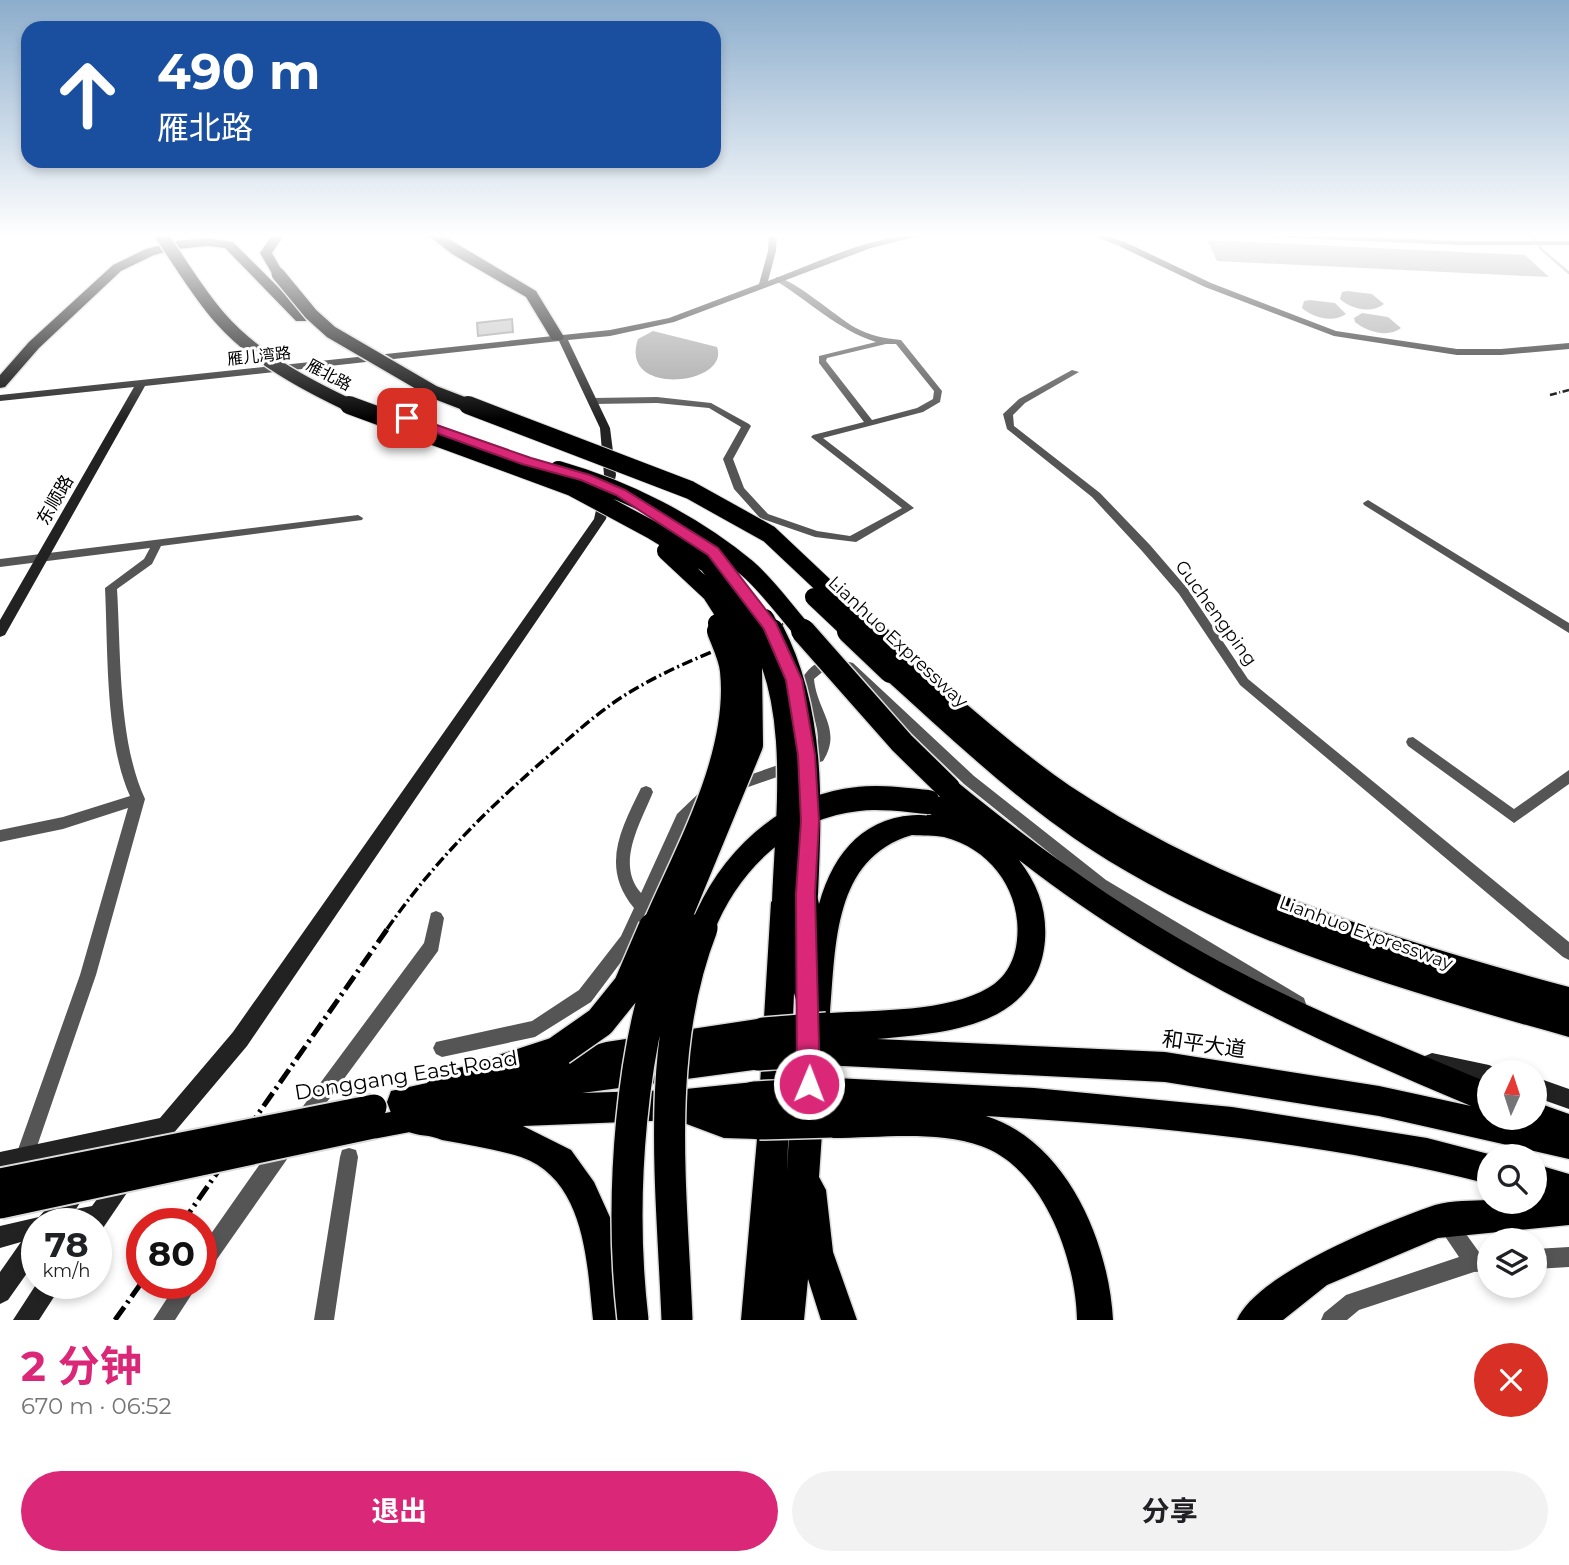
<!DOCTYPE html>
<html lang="zh">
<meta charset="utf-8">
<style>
body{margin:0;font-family:Montserrat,"Noto Sans SC",sans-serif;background:#f2f2f2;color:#202124;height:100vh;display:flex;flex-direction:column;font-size:26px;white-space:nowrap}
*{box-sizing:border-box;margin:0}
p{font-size:23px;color:#757577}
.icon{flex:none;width:38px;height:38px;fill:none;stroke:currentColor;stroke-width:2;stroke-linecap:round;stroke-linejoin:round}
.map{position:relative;height:1320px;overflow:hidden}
.side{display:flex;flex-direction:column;background:#fff;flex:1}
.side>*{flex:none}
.top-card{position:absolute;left:21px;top:21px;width:700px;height:147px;border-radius:21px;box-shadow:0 4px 10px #0003;background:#1a4fa0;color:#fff;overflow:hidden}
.needle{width:46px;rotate:3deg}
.fabs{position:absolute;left:1477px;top:1060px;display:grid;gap:14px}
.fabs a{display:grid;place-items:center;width:70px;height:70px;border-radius:50%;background:#fff;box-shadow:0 4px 10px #0003;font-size:35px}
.speed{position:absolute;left:21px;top:1208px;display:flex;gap:14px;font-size:35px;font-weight:700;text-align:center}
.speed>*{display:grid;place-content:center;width:91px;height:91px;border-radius:50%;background:#fff;box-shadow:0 4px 10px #0003;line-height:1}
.speed small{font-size:18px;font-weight:400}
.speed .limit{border:10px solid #d22;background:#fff;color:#111}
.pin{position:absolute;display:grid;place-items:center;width:60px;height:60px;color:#fff;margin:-30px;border-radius:14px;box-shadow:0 4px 10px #0006}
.me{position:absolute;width:77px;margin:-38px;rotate:1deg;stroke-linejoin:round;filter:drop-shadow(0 0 5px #0008)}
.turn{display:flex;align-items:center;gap:24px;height:147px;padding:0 21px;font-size:32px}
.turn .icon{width:91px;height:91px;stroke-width:2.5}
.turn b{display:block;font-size:49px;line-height:60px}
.round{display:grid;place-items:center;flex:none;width:74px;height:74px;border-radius:37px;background:#f2f2f2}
.headline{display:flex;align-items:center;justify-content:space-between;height:119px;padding:0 21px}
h1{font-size:42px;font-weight:700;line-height:52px;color:#db2777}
.action{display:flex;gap:14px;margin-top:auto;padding:14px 21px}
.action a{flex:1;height:80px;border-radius:42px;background:#db2777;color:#fff;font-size:28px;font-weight:700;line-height:80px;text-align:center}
.action a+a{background:#f2f2f2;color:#202124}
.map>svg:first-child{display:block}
.water{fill:#a3a3a3}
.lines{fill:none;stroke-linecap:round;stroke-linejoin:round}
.stream{stroke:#a3a3a3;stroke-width:2.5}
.building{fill:#c4c4c4;stroke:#999;stroke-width:2}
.primary-casing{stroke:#dbdbdb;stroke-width:3}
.highway-casing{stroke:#dbdbdb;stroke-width:3}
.street{fill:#555;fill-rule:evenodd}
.secondary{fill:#222;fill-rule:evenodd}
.primary{fill:#000;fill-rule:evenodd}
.highway{fill:#000;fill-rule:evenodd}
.rail-far2{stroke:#000;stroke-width:2.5;stroke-dasharray:7 2.5 1 2.5;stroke-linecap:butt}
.rail-far1{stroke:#000;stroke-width:3.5;stroke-dasharray:11 3.5 2 3.5;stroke-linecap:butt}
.rail{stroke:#000;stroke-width:5;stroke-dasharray:16 5 2.5 5;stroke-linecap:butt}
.primary-bridge-casing{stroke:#dbdbdb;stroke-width:29;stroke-linecap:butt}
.highway-bridge-far3-casing{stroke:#dbdbdb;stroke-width:16;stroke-linecap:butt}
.highway-bridge-far2-casing{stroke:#dbdbdb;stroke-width:20;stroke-linecap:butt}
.highway-bridge-far1-casing{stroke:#dbdbdb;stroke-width:27;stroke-linecap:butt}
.highway-bridge-casing{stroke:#dbdbdb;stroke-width:34;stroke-linecap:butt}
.primary-bridge{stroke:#000;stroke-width:25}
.highway-bridge-far3{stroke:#000;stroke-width:13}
.highway-bridge-far2{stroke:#000;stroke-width:18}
.highway-bridge-far1{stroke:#000;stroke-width:24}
.highway-bridge{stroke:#000;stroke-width:31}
.route{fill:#db2777;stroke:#8e194d;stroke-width:2}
.labels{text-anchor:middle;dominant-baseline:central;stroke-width:6;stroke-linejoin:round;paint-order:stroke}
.far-street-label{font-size:16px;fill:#000;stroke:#fff}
.street-label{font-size:18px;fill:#000;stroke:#fff}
.near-street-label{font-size:21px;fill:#000;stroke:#fff}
</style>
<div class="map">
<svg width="1569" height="1320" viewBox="0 0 1569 1320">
<rect width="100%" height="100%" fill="#fff"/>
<!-- water -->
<path class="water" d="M1207,240L1525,255L1549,277L1217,261Z
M1347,291L1372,294L1384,304C1371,314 1351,309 1340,299L1342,292Z
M1310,300L1335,303L1346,314C1334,323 1313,318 1302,308L1304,301Z
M1362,313L1388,317L1401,328C1388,338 1367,332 1355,322L1354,318Z
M653,331L717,347C731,385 618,398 638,339Z"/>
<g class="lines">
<!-- stream -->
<path class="stream" d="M1532,235L1541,249L1569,273"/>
</g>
<!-- building -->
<path class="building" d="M512,319L513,332L478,336L477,323Z"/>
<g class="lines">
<defs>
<path id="primary" d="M417,1107L426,1111L430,1120L426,1129L373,1139L364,1135L360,1126L364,1117Z"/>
<path id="highway" d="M272,235H284L272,253L284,274L278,278L274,277L260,253Z
M428,235H442L536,291L564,337L562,340H552L526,297L452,254Z
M207,238L233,242L306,315V321H296L225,248L207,246L177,249L154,255L121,271L39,348L5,387L0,388V375L29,342L113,265L146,249L176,241Z
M907,656L914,658C965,703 1015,748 1070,786C1222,887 1395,940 1569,987V1037C1412,993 1250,947 1109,861C1026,810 955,742 883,677L880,671L883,665H897L900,658Z
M948,778L956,781C1034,845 1116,904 1204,953C1296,1004 1393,1043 1489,1083V1118H1535V1102L1569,1114V1159L1379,1116L1165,1082L823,1065V1086L835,1078L1034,1088L1232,1107L1427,1138L1500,1157H1489V1184C1326,1142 1154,1126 986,1116C1067,1141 1109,1243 1113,1320H1077C1076,1260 1044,1168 981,1146C936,1130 879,1138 832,1138L822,1133L819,1177L826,1190L833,1252L857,1320H821L808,1279L804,1320H741L757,1139L724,1138L676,1120L523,1126L571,1150L594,1182L618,1235L629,1320H593C587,1264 586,1180 521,1157C496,1149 468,1145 442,1140C429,1134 420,1137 406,1131L403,1117L391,1113L387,1102L391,1091L427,1083L429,1078L440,1074L560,1035L570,1040L574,1051L606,1042L764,1018L771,902L775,893L784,890L793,893L797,885L806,882L815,885L819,904C835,847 870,811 932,815L919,809L916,802L919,795L928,792L942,797L936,788L940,781ZM912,835C922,836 934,835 944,837C992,849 1022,893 1017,940C1015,960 1006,978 988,988C948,1012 876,1010 830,1013C836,945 833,858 912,835ZM1019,860C1157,968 1311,1039 1471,1106L1379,1086L1165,1052L877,1039C946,1033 1038,1027 1045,940C1047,909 1038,885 1019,860ZM794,993L798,1007L802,1009L800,1029L794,1040L787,1171ZM761,1069L760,1084L754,1082L676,1090L582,1093ZM823,1100L824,1104L831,1107L822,1110Z
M1535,1164L1569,1174V1225L1438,1238L1327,1285L1283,1320H1237C1257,1273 1386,1222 1435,1205C1452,1200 1472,1201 1489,1200V1202H1535Z"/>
</defs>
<!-- primary casing -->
<use href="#primary" class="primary-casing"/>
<!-- highway casing -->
<use href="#highway" class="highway-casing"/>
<!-- street -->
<path class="street" d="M1266,235H1317L1458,241H1569V245H1458L1269,237Z
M776,277C792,278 837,317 854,327C870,336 884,338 901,340L942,391L940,402L923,412L823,438L914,508L856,542L815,537L760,518L734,489L723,459L741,427L709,408L657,403L593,404L589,401L593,398L657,397L711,403L749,424L751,426L733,459L744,488L768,514L817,531L850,536L902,508L811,437L813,435L864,422L819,363V356L876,342C838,330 809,301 776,281ZM886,344H896L934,391L933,399L917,408L872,420L826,361L827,358Z
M1072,370L1079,372L1025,403L1013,415L1014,426L1100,493L1150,545L1187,588L1248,679L1569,942V960L1563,957L1240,685L1179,594L1142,551L1092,497L1007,429L1003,414L1019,399Z
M1368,500L1569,623V633L1364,505L1363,503Z
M358,515L363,518L362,520L161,546L152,564L117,589C121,653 118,741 145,799L96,975L33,1158L31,1165L24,1167L17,1165L15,1158L80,975L128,808L63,829L0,842V830L63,817L130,796C105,742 108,648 105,588L144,559L150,548L0,567V559Z
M837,659L853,663L974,776L1106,880L1304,998L1306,1004L1304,1010L1298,1012L1292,1010L1096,890L964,784L845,670L826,669L814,679C817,712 843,729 823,761L734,792L729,790L727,786L729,782L813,753C828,731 803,703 802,679C810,665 820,659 837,659Z
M1413,737L1514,809L1569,770V784L1514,823L1408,746L1406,742L1408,738Z
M646,786L651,788L653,792C641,822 615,864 641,893L677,814L701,791L706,789L711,791L713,795L687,822L633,946L591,1002L535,1037L442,1057L436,1054L433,1048L436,1042L532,1021L579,990L621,936L634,908C600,867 621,829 641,788Z
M436,911L441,913L444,918L438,951L310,1125L304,1128L298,1125L295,1119L298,1113L424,943L431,913Z
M283,1139L290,1141L292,1148L290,1155L208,1272L201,1275V1248L276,1141Z
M349,1148L356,1150L358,1157L334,1320H314L340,1157L342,1150Z
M1446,1213L1453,1216L1479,1252L1489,1251V1271L1474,1272L1359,1310L1347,1320H1321L1324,1313L1346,1295L1459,1257L1436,1223L1439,1216Z
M1569,1247V1267L1535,1269V1249Z
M177,1283H199L175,1320H153Z"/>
<!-- secondary -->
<path class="secondary" d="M769,235H777L776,251L768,281C817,263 870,235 922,235L871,248L674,322L610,336L568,340L610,428L616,475L606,519L247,1046L151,1160L144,1164L137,1160L133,1153L138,1143L0,1174V1152L160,1118L233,1032L594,519L604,475L600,428L559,341L145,386L5,635L0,637V620L134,387L0,401V395L610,330L669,318L759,284L768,251Z
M1091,235H1103L1125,242L1211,283L1336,331L1457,349H1501L1569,343V349L1501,355H1457L1334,336L1205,287L1119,246Z
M1432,1053L1489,1065L1496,1068L1498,1073H1489V1085L1432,1073L1425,1070L1422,1063L1425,1056Z
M1535,1077L1569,1089V1109L1535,1097Z
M124,1170L132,1173L135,1181L101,1231L96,1233V1223H37V1259L8,1300L0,1304V1272L21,1242L0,1248V1226L39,1217L68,1184L76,1181L84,1184L87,1192L76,1209L92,1206L116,1173Z
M37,1283H63L39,1320H13Z"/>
<!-- primary -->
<use href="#primary" class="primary"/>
<!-- highway -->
<use href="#highway" class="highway"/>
<!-- rail-far2 -->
<path class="rail-far2" d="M1550,395L1569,390
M761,632L789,622"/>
<!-- rail-far1 -->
<path class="rail-far1" d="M387,929C435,860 494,802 558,748C582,727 607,705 635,689C676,665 721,648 766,631"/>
<!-- rail -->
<path class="rail" d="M182,1223L388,928
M115,1320L142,1282"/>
<defs>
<path id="primary-bridge" d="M0,1181L374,1107
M0,1206L373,1126"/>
<path id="highway-bridge-far3" d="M161,235C180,262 198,293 220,318C255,358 306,385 353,407
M278,274L311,314L331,332L434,392L473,407"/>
<path id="highway-bridge-far2" d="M349,405L572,487L652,530L708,564L759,632
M468,405L690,490L769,534L873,632
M558,470C625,489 693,523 747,568C768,586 786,612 804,632
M666,551L711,593L736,632
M814,597L851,632
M765,618L772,632
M717,623L720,632"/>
<path id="highway-bridge-far1" d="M758,631C803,705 787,818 784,902
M772,631C814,712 810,804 806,894
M803,631L902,743L948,788
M849,631L891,671
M872,631L907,664
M653,929C686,852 741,757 732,671C731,658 724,644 719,631
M675,929L751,745L750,666L735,631
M702,929C728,863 785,806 858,799C881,796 905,800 928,802"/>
<path id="highway-bridge" d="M764,1033L827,1028
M560,1050L600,1022L629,986L654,928
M758,1055L825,1051
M754,1097L835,1093
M759,1124L832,1122
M633,1320C619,1201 629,1039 676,928
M677,1320C672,1190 654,1051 702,928"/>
</defs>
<!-- primary-bridge casing -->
<use href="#primary-bridge" class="primary-bridge-casing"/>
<!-- highway-bridge-far3 casing -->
<use href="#highway-bridge-far3" class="highway-bridge-far3-casing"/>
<!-- highway-bridge-far2 casing -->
<use href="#highway-bridge-far2" class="highway-bridge-far2-casing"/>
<!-- highway-bridge-far1 casing -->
<use href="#highway-bridge-far1" class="highway-bridge-far1-casing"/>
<!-- highway-bridge casing -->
<use href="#highway-bridge" class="highway-bridge-casing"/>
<!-- primary-bridge -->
<use href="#primary-bridge" class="primary-bridge"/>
<!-- highway-bridge-far3 -->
<use href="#highway-bridge-far3" class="highway-bridge-far3"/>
<!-- highway-bridge-far2 -->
<use href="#highway-bridge-far2" class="highway-bridge-far2"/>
<!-- highway-bridge-far1 -->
<use href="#highway-bridge-far1" class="highway-bridge-far1"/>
<!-- highway-bridge -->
<use href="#highway-bridge" class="highway-bridge"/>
</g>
<!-- sky -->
<linearGradient id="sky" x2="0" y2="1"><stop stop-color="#8cadcc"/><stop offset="0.56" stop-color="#fff"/><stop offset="1" stop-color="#fff" stop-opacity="0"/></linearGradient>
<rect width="1569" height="420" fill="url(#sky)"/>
<!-- route -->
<path class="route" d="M403,416H411L531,458L590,475L625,490L718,548L776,623L802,680L815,755L819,821L815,894L820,1084L817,1092L809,1095L801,1092L797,1084L796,894L801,821L798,755L786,680L764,629L708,555L616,495L581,480L522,464L403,421Z"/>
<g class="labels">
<!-- far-street labels -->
<g class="far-street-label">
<text transform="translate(259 356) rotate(-6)">雁儿湾路</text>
<text transform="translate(329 375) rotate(28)">雁北路</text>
</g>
<!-- street labels -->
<g class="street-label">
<text transform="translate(55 500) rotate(-60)">东顺路</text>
<text transform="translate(1216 613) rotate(54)">Guchengping</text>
<text transform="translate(898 642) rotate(43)">Lianhuo Expressway</text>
<text transform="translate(1366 933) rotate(20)">Lianhuo Expressway</text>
</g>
<!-- near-street labels -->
<g class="near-street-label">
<text transform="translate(1204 1044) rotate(8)">和平大道</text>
<text transform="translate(406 1075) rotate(-9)">Donggang East Road</text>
</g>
</g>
</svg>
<div class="fabs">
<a><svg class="needle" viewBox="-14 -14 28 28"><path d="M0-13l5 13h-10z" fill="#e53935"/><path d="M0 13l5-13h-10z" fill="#757577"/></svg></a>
<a><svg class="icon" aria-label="search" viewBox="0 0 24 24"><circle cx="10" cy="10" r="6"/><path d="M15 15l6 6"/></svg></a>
<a><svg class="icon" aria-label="layers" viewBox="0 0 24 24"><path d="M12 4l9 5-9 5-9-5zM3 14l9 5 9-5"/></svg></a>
</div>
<div class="speed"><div>78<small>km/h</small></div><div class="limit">80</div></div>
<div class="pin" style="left:407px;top:418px;background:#d93025"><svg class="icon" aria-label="arrive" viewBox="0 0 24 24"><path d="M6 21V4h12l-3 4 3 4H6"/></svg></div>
<svg class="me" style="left:809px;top:1084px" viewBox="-20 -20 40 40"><circle r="17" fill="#db2777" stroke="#fff" stroke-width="3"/><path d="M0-11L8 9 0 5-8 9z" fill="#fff"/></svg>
<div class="top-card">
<div class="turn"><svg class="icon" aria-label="ahead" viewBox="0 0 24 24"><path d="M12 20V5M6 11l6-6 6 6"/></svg><div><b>490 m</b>雁北路</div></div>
</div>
</div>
<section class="side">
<div class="headline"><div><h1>2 分钟</h1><p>670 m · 06:52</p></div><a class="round" style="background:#d93025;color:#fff"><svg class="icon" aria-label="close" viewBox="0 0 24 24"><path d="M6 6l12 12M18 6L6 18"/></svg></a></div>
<div class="action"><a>退出</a><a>分享</a></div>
</section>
